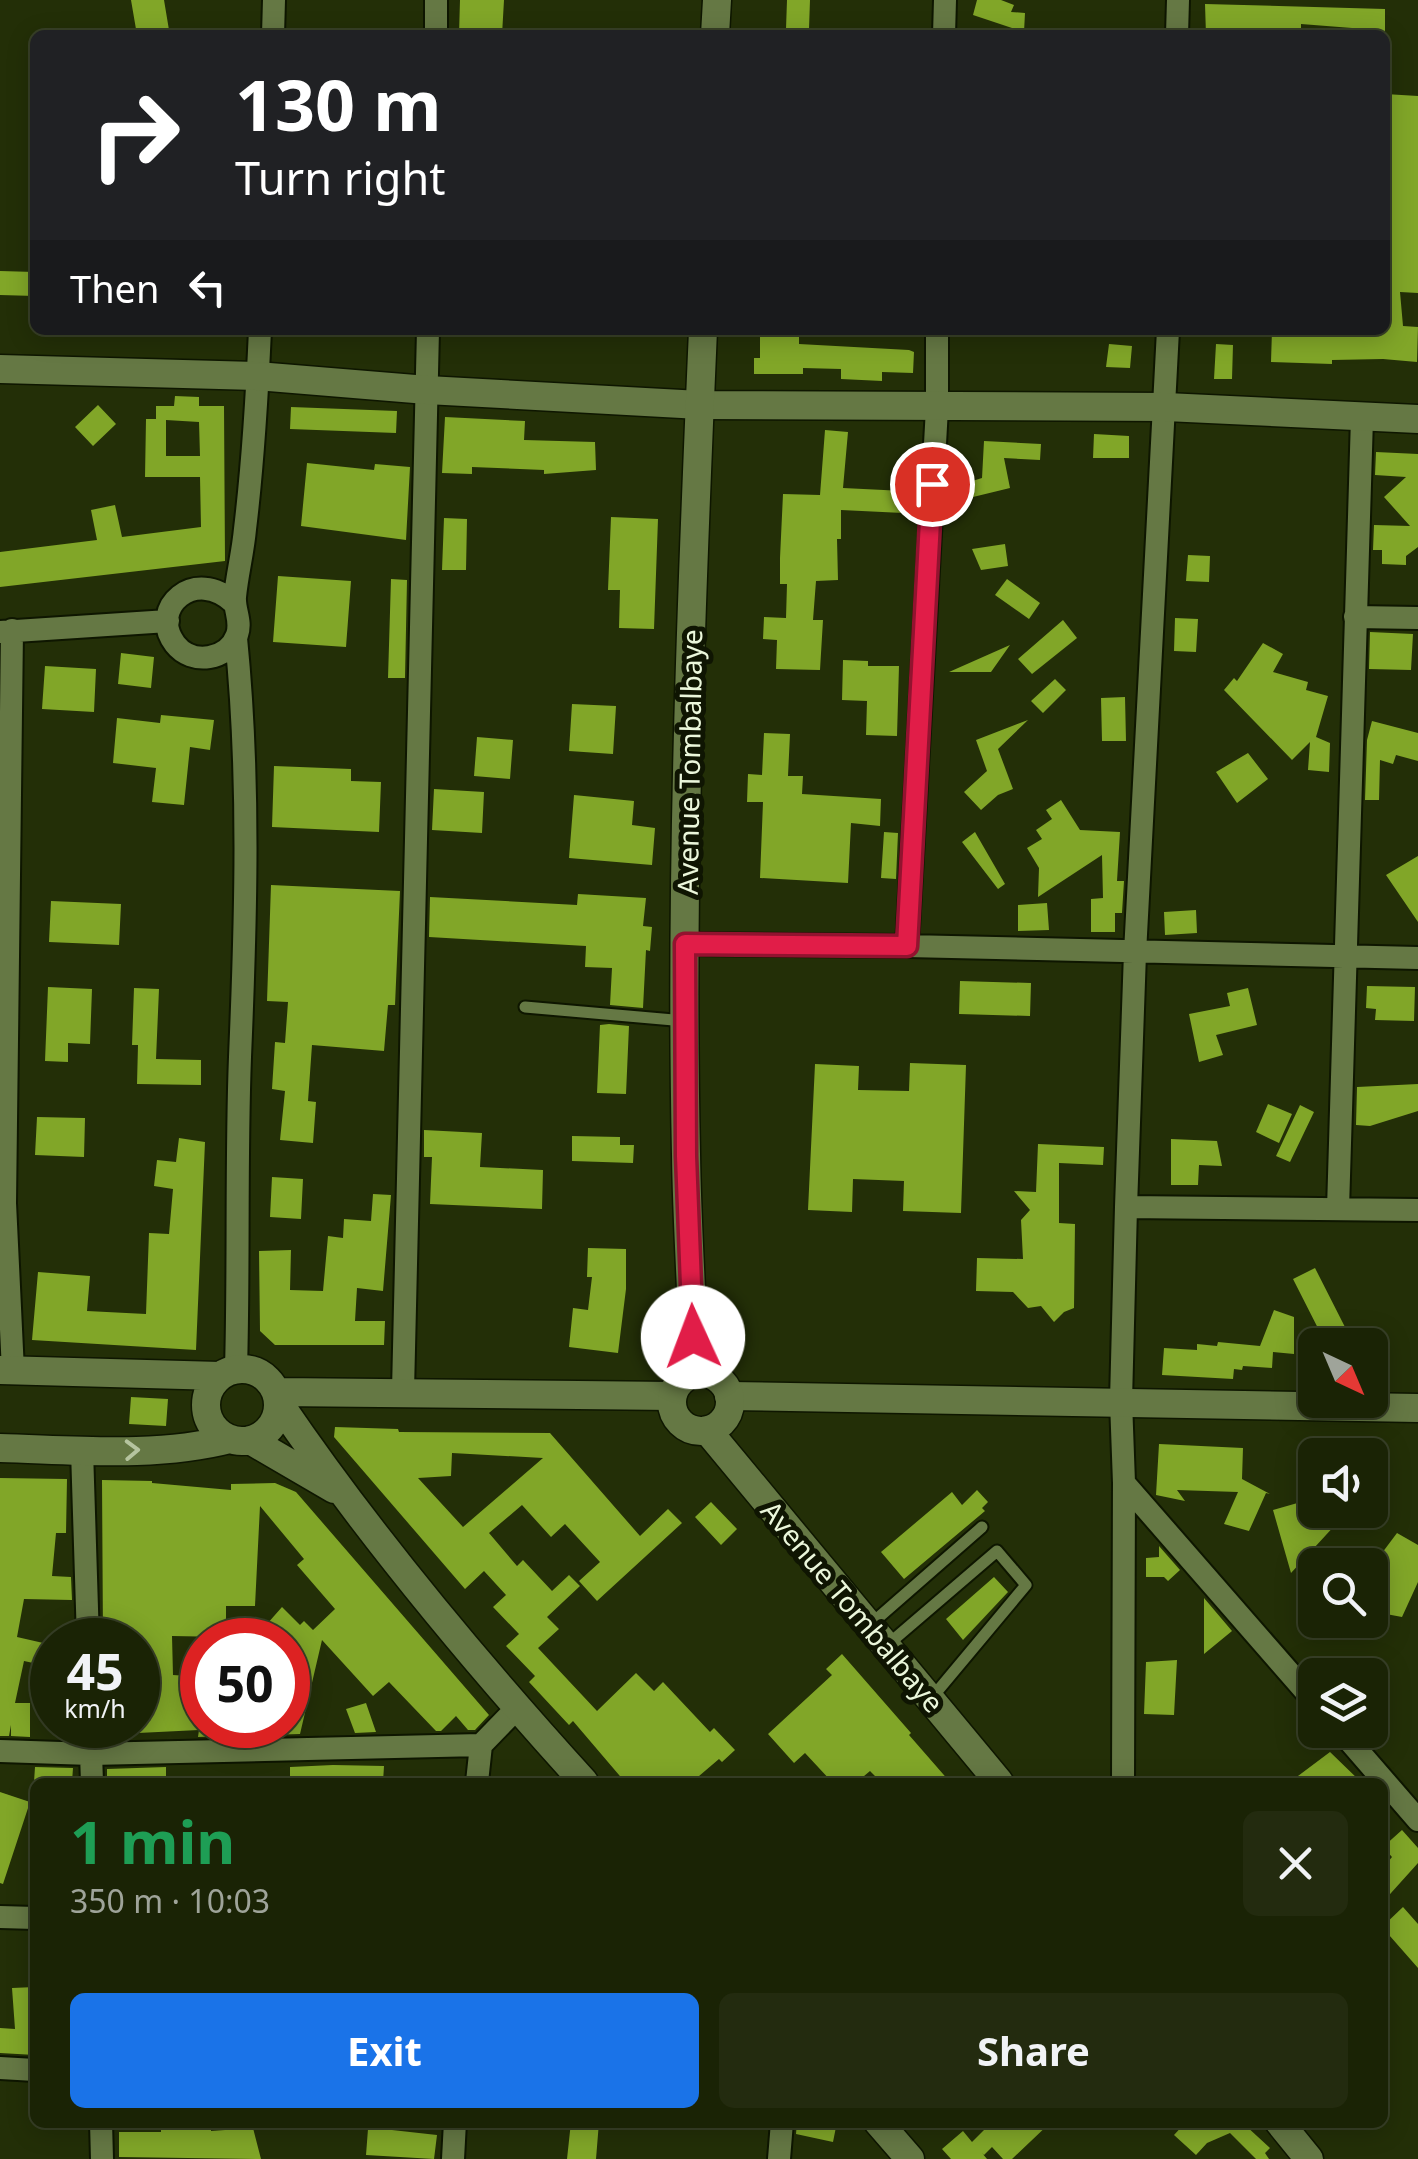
<!DOCTYPE html>
<meta charset="utf-8">
<style>
body{margin:0;font-family:"Noto Sans",sans-serif;background:#232b0f;color:#f1f3f6;height:100vh;display:flex;flex-direction:column;font-size:38px;white-space:nowrap}
*{box-sizing:border-box;margin:0}
p{font-size:32px;color:#9fa49a}
.icon{flex:none;width:55px;height:55px;fill:none;stroke:currentColor;stroke-width:2;stroke-linecap:round;stroke-linejoin:round}
.map{position:relative;flex:1;overflow:hidden}
.panel{position:absolute;left:30px;top:1778px;width:1358px;height:350px;display:flex;flex-direction:column;background:#1a2305;border-radius:15px;box-shadow:0 5px 25px #0003,0 0 0 2px #384027}
.panel>*{flex:none}
.top-card{position:absolute;left:30px;top:30px;width:1360px;height:305px;border-radius:15px;box-shadow:0 5px 25px #0003,0 0 0 2px #384027;background:#202124;color:#fff;overflow:hidden}
.needle{width:65px;rotate:136deg}
.controls{position:absolute;left:1298px;top:1328px;display:grid;gap:20px}
.controls a{display:grid;place-items:center;width:90px;height:90px;border-radius:15px;background:#1a2305;box-shadow:0 5px 25px #0003,0 0 0 2px #384027;font-size:50px}
.speed{position:absolute;left:30px;top:1618px;display:flex;gap:20px;font-size:50px;font-weight:700;text-align:center}
.speed>*{display:grid;place-content:center;width:130px;height:130px;border-radius:50%;background:#1a2305;box-shadow:0 5px 25px #0003,0 0 0 2px #384027;line-height:1}
.speed small{font-size:25px;font-weight:400}
.speed .limit{border:15px solid #d22;background:#fff;color:#111}
.pin{position:absolute;display:grid;place-items:center;width:85px;height:85px;color:#fff;margin:-42px;border:5px solid #fff;border-radius:50%;box-shadow:0 2px 10px #0007}
.me{position:absolute;width:110px;margin:-55px;rotate:358deg;stroke-linejoin:round;filter:drop-shadow(0 0 8px #0008)}
.turn{display:flex;align-items:center;gap:35px;height:210px;padding:0 40px;font-size:45px}
.turn .icon{width:130px;height:130px;stroke-width:2.5}
.turn b{display:block;font-size:70px;line-height:85px}
.then{display:flex;align-items:center;height:95px;padding:0 40px;background:#0003;gap:20px;font-size:38px}
.round{display:grid;place-items:center;flex:none;width:105px;height:105px;border-radius:15px;background:#232b0f}
.overview{display:flex;align-items:center;justify-content:space-between;height:170px;padding:0 40px}
h1{font-size:60px;font-weight:700;line-height:75px;color:#1e9e55}
.primary-button{display:flex;gap:20px;margin-top:auto;padding:20px 40px}
.primary-button a{flex:1;height:115px;border-radius:15px;background:#1a73e8;color:#fff;font-size:40px;font-weight:700;line-height:115px;text-align:center}
.primary-button a+a{background:#232b0f;color:#f1f3f6}
.map>svg:first-child{display:block}
.building{fill:#81a628;fill-rule:evenodd}
.lines{fill:none;stroke-linecap:round;stroke-linejoin:round}
.service-casing{stroke:#0e1600;stroke-width:15}
.minor-casing{stroke:#0e1600;stroke-width:26}
.tertiary-casing{stroke:#0e1600;stroke-width:31}
.secondary-casing{stroke:#0e1600;stroke-width:31}
.service{stroke:#657844;stroke-width:11}
.minor{stroke:#657844;stroke-width:22}
.tertiary{stroke:#657844;stroke-width:28}
.secondary{stroke:#657844;stroke-width:28}
.oneway{stroke:#b5c49f}
.route-casing{stroke:#92132f;stroke-width:25}
.route{stroke:#e11d48;stroke-width:18}
.labels{text-anchor:middle;dominant-baseline:central;stroke-width:10;stroke-linejoin:round;paint-order:stroke}
.street-label{font-size:28px;fill:#ebf7db;stroke:#0f1502}
</style>
<div class="map">
<svg width="1418" height="2159" viewBox="0 0 1418 2159">
<rect width="100%" height="100%" fill="#232f07"/>
<!-- building -->
<path class="building" d="M131,0H164L169,30L137,35Z
M460,0H504L502,35H459Z
M787,0H810L809,29H786Z
M977,0H1001L1014,5L1011,12L1025,13L1024,32L973,15Z
M1205,4L1385,9V35H1352V28L1301,24V35H1206Z
M1385,94L1418,96V293L1400,292L1403,326L1418,327L1417,362L1383,359L1332,360V364L1271,362L1272,330H1385L1392,138H1385Z
M0,271L35,272V296L0,295Z
M760,332L799,334V344L909,350L914,352L913,373L882,372V381L841,379V369L803,368V374H754V358H760Z
M1109,344L1132,346L1130,368L1106,367Z
M1216,344L1233,345L1232,379H1214Z
M175,396L199,397V406H224L225,561L0,587V552L97,540L91,510L115,505L122,537L201,527L200,477H145L146,419H156V406H174ZM166,420L199,422L200,456H166Z
M98,405L116,424L93,446L75,427Z
M291,407L397,411L396,433L290,429Z
M445,417L525,421L524,440L595,442L596,470L544,474V470L472,467V474L442,473Z
M825,430L848,432L843,488L904,491L903,513L841,510V539H837L838,580L816,581L813,620H823L820,670L776,669L777,640L763,639L764,617L786,618L787,584H780V558L783,494L820,495Z
M1094,434L1129,436V458H1093Z
M984,441L1041,444L1040,460L1004,458L1010,488L973,497L969,482L982,478Z
M1376,452L1418,454V547L1406,556V565L1382,564V550H1373L1374,525L1410,526L1384,497L1406,477L1375,475Z
M307,463L374,470L375,464L410,467L406,540L301,526Z
M611,517L658,519L654,629L619,628L620,590H608Z
M444,518L467,519L466,570H442Z
M1005,544L1008,566L981,570L972,549Z
M1188,555L1210,556L1209,582L1186,581Z
M278,576L351,581L346,647L273,642Z
M391,579L407,580L405,678H388Z
M1007,579L1040,603L1029,619L995,595Z
M1175,618L1198,619L1196,652L1174,651Z
M1063,620L1077,638L1032,674L1018,659Z
M1370,632L1413,634L1411,670L1369,669Z
M1263,643L1283,654L1273,672L1308,682L1306,690L1328,696L1316,737L1330,743L1329,772L1308,770L1310,742L1292,760L1224,690L1234,678L1237,681Z
M1010,645L991,672H949Z
M121,653L154,657L151,688L118,684Z
M843,660L868,661V666H899L897,736L866,735L867,701L842,700Z
M45,666L96,669L94,712L42,709Z
M1055,679L1066,690L1043,713L1031,701Z
M1125,697L1126,741H1102L1101,698Z
M572,704L616,706L613,754L569,751Z
M161,715L214,720L210,750L190,747L184,805L152,802L156,768L113,763L117,718L160,723Z
M1028,720L998,749L1013,789L998,795L981,810L964,792L987,771L976,740Z
M1372,721L1418,733V761L1396,755L1393,764L1380,760L1379,800H1365L1367,740Z
M764,733L790,734L788,776H803L802,794L881,799L880,826L851,823L848,883L760,878L763,802H747L748,774L762,775Z
M477,737L513,740L510,779L474,776Z
M1248,753L1268,779L1237,803L1216,772Z
M274,766L351,769V781L381,782L379,832L272,827Z
M434,789L484,792L482,833L432,830Z
M574,795L634,801L632,825L655,828L652,865L569,858Z
M1061,800L1080,830L1120,832L1117,881H1124L1122,913H1115V932H1091V899L1103,898L1102,855L1038,897L1039,868L1027,848L1042,839L1036,830L1052,819L1046,810Z
M884,832L898,833L896,879L881,878Z
M975,832L1005,884L998,889L962,842Z
M1418,856V922L1386,875Z
M271,885L400,891L395,1005H388L384,1051L312,1045L308,1101L316,1102L313,1143L280,1140L285,1091L272,1089L275,1042L285,1043L288,1002L267,1001Z
M578,894L646,898L643,926L652,927L650,951L646,950L643,1008L610,1005L612,968L585,967L586,946L429,937L430,897L577,905Z
M51,901L121,904L119,945L49,942Z
M1047,903L1049,930L1018,931V905Z
M1196,910L1197,933L1165,935L1164,912Z
M960,981L1031,983L1030,1016L959,1014Z
M1367,986L1415,987L1414,1021L1375,1020L1376,1009L1366,1008Z
M48,987L92,989L90,1044L68,1043V1062L45,1061Z
M134,988L159,989L156,1059L201,1060V1085L137,1084L138,1045H132Z
M1248,988L1257,1025L1216,1035L1223,1055L1199,1062L1189,1014L1230,1006L1227,993Z
M609,1024L629,1026L626,1094L597,1093L600,1025Z
M910,1063L966,1065L961,1213L903,1211L904,1181L853,1179L852,1212L808,1210L815,1064L859,1066L858,1090L909,1091Z
M1418,1084V1111L1370,1126L1356,1125L1357,1087Z
M1268,1104L1292,1114L1279,1143L1256,1132Z
M1300,1105L1314,1112L1290,1162L1276,1156Z
M37,1117L85,1118L84,1157L35,1155Z
M424,1130L482,1133L480,1167L543,1170L542,1209L430,1204L432,1157H424Z
M572,1136L620,1137V1145H634L633,1163L572,1161Z
M179,1138L205,1142L196,1350L32,1340L38,1272L90,1276L87,1311L146,1314L149,1233L169,1234L173,1189L154,1186L157,1160L176,1162Z
M1171,1139L1217,1141L1222,1166L1199,1165L1198,1185H1171Z
M1038,1144L1104,1147L1103,1165L1059,1163V1223L1075,1224L1074,1308L1064,1312L1054,1322L1041,1306L1028,1308L1013,1292L976,1291L977,1258L1023,1259L1021,1220L1030,1210L1014,1191L1036,1192Z
M272,1177L303,1179L301,1219L270,1217Z
M373,1194L391,1195L383,1291L357,1288L355,1321H385L384,1345H275L260,1331L259,1251L291,1250L290,1290L323,1291L328,1236L343,1238L344,1219L371,1221Z
M588,1248L626,1249V1289L618,1353L569,1347L573,1308L588,1310L592,1277H587Z
M1315,1268L1348,1333L1326,1344L1293,1279Z
M1274,1310L1294,1317V1354L1273,1352L1272,1368L1243,1366L1242,1370L1234,1369L1233,1379L1162,1375L1164,1348L1197,1350V1344L1217,1346L1218,1342L1260,1346Z
M131,1397L168,1399L166,1426L129,1424Z
M335,1427L398,1429L399,1432L550,1433L640,1536L668,1509L682,1523L597,1601L579,1581L600,1562L565,1524L551,1537L522,1505L489,1533L517,1566L523,1560L552,1591L569,1575L580,1586L547,1617L559,1629L538,1648L597,1711L636,1673L654,1691L663,1682L710,1732L714,1728L735,1750L722,1762L719,1759L692,1782H625L573,1721L569,1725L529,1682L535,1676L506,1646L519,1634L493,1607L506,1595L484,1571L465,1589L334,1437ZM452,1453L543,1458L463,1527L418,1478L451,1476Z
M1159,1444L1243,1448L1242,1479L1270,1494L1266,1493L1249,1531L1224,1524L1238,1492L1177,1490L1185,1501L1156,1495Z
M0,1478L67,1479L66,1533H56L52,1576L71,1577L72,1600L24,1599L17,1637L52,1645V1667L24,1661L15,1703H30V1737L11,1736V1725L9,1736H0Z
M102,1480L152,1481V1483L231,1490V1484L275,1483L296,1492L489,1715L475,1730H468L456,1716L441,1731H436L389,1682L373,1696L322,1640L300,1734L268,1735L269,1725H288V1640H253L282,1607L300,1625L304,1621L313,1630L335,1609L297,1565L304,1559L260,1506L255,1606H226V1637L172,1636L173,1675L202,1677V1725H223V1736L198,1737L199,1730L138,1733V1640H103Z
M977,1490L988,1502L982,1508L985,1511L904,1579L881,1552L952,1492L962,1505Z
M1315,1498V1510H1349L1291,1573L1273,1510Z
M711,1502L737,1529L721,1545L695,1517Z
M1397,1533L1418,1545V1582L1402,1617L1370,1611V1569Z
M1159,1546L1180,1570L1168,1581L1164,1577H1146V1558L1159,1557Z
M994,1577L1008,1592L963,1640L946,1619Z
M1204,1598L1232,1631L1204,1654Z
M842,1654L911,1733L909,1735L950,1782H881L870,1771L857,1782H832L805,1753L794,1763L768,1734L832,1675L826,1669Z
M1177,1660L1174,1715L1144,1714L1146,1662Z
M366,1703L376,1732L355,1733L346,1709Z
M1330,1752L1361,1782H1290Z
M333,1765L384,1766L383,1782L290,1781V1767Z
M35,1767L73,1768L72,1782H34Z
M166,1767V1782H107V1769Z
M0,1792L30,1802L3,1884L0,1883Z
M1402,1830L1418,1848V1863L1382,1903V1869L1392,1857L1383,1847Z
M1403,1907L1418,1924V1968L1382,1927Z
M35,1987V2055L0,2053V2028L15,2029L12,1988Z
M168,2122H211V2131L253,2128L261,2159L119,2157V2132H161V2128H168Z
M373,2122H393L392,2130L437,2135L434,2159L366,2155L368,2129L373,2130Z
M571,2122H599L596,2159H567Z
M797,2122H837L833,2142L796,2134Z
M992,2122H1051L1012,2159H1003L992,2147L984,2155L982,2153L987,2159H951L942,2149L963,2131L972,2142Z
M1186,2122H1251L1245,2125L1270,2148L1265,2153L1269,2159H1256L1230,2133L1207,2143L1196,2155L1174,2135Z"/>
<g class="lines">
<defs>
<path id="service" d="M525,1007L685,1021
M871,1624L982,1527
M885,1647L997,1551L1026,1585L930,1700"/>
<path id="minor" d="M273,35L274,0
M436,35V0
M944,35L945,0
M1177,35L1178,0
M234,603C195,566 148,608 175,644C192,666 228,660 237,635C242,621 234,610 235,597C237,575 243,552 245,529C253,463 257,396 260,330
M1355,617L1418,618
M12,630L5,1203L13,1371
M0,632L168,621
M236,638C250,778 246,916 240,1057C236,1160 239,1265 236,1369
M685,944L907,946L1418,958
M907,946L937,408V330
M1126,1207L1418,1210
M1338,1209L1362,418
M403,1391L428,330
M82,1450L88,1640
M1124,1483L1315,1702
M90,1725L92,1782
M1340,1730L1418,1820
M0,1751L91,1754L481,1745
M477,1782L481,1745L517,1708
M1123,1782L1124,1483L1121,1401L1126,1207L1135,953L1168,330
M0,1917L35,1918
M0,2068L35,2070
M101,2122L102,2159
M453,2159L455,2122
M779,2159L782,2122"/>
<path id="tertiary" d="M0,369L257,376L427,390L700,405L1166,407L1418,419
M206 1405a36 36 0 1 1 72 0a36 36 0 1 1-72 0Z
M0,1370L220,1376
M277,1392L672,1396
M729,1396L1418,1408
M279,1403C370,1537 475,1662 584,1782
M250,1440L334,1489
M0,1448C76,1450 156,1458 230,1439
M878,2122L910,2159"/>
<path id="secondary" d="M715,35L717,0
M695,1373C692,1300 687,1227 686,1154C680,879 691,604 703,330
M672 1402a29 29 0 1 1 58 0a29 29 0 1 1-58 0Z
M707,1430L999,1782
M1279,2122L1309,2159"/>
</defs>
<!-- service casing -->
<use href="#service" class="service-casing"/>
<!-- minor casing -->
<use href="#minor" class="minor-casing"/>
<!-- tertiary casing -->
<use href="#tertiary" class="tertiary-casing"/>
<!-- secondary casing -->
<use href="#secondary" class="secondary-casing"/>
<!-- service -->
<use href="#service" class="service"/>
<!-- minor -->
<use href="#minor" class="minor"/>
<!-- tertiary -->
<use href="#tertiary" class="tertiary"/>
<!-- secondary -->
<use href="#secondary" class="secondary"/>
</g>
<!-- one-way arrows -->
<defs><path id="oneway-chevron" d="M-2-3.5L2.5 0L-2 3.5" fill="none" stroke-width="1.6" stroke-linecap="round" stroke-linejoin="round" transform="scale(2.5)"/></defs>
<use class="oneway" href="#oneway-chevron" transform="translate(132 1450) rotate(-2)"/>
<g class="lines">
<defs>
<path id="route" d="M693,1337L686,1156L685,944L907,946L932,484"/>
</defs>
<!-- route casing -->
<use href="#route" class="route-casing"/>
<!-- route -->
<use href="#route" class="route"/>
</g>
<g class="labels">
<!-- street labels -->
<g class="street-label">
<text transform="translate(689 762) rotate(-89)">Avenue Tombalbaye</text>
<text transform="translate(853 1606) rotate(50)">Avenue Tombalbaye</text>
</g>
</g>
</svg>
<div class="controls">
<a><svg class="needle" viewBox="-14 -14 28 28"><path d="M0-13l5 13h-10z" fill="#e53935"/><path d="M0 13l5-13h-10z" fill="#9fa49a"/></svg></a>
<a><svg class="icon" aria-label="sound" viewBox="0 0 24 24"><path d="M4 9h4l5-4v14l-5-4H4zM17 9q2 3 0 6"/></svg></a>
<a><svg class="icon" aria-label="search" viewBox="0 0 24 24"><circle cx="10" cy="10" r="6"/><path d="M15 15l6 6"/></svg></a>
<a><svg class="icon" aria-label="layers" viewBox="0 0 24 24"><path d="M12 4l9 5-9 5-9-5zM3 14l9 5 9-5"/></svg></a>
</div>
<div class="speed"><div>45<small>km/h</small></div><div class="limit">50</div></div>
<div class="pin" style="left:932px;top:484px;background:#d93025"><svg class="icon" aria-label="arrive" viewBox="0 0 24 24"><path d="M6 21V4h12l-3 4 3 4H6"/></svg></div>
<svg class="me" style="left:693px;top:1337px" viewBox="-20 -20 40 40"><circle r="19" fill="#fff"/><path d="M0-13L10 11 0 6-10 11z" fill="#e11d48"/></svg>
<div class="top-card">
<div class="turn"><svg class="icon" aria-label="right" viewBox="0 0 24 24"><path d="M7 20v-9h11M14 6l5 5-5 5"/></svg><div><b>130 m</b>Turn right</div></div>
<div class="then">Then<svg class="icon" aria-label="left" viewBox="0 0 24 24"><path d="M17 20v-9H6M10 6l-5 5 5 5"/></svg></div>
</div>
<section class="panel">
<div class="overview"><div><h1>1 min</h1><p>350 m · 10:03</p></div><a class="round"><svg class="icon" aria-label="close" viewBox="0 0 24 24"><path d="M6 6l12 12M18 6L6 18"/></svg></a></div>
<div class="primary-button"><a>Exit</a><a>Share</a></div>
</section>
</div>
